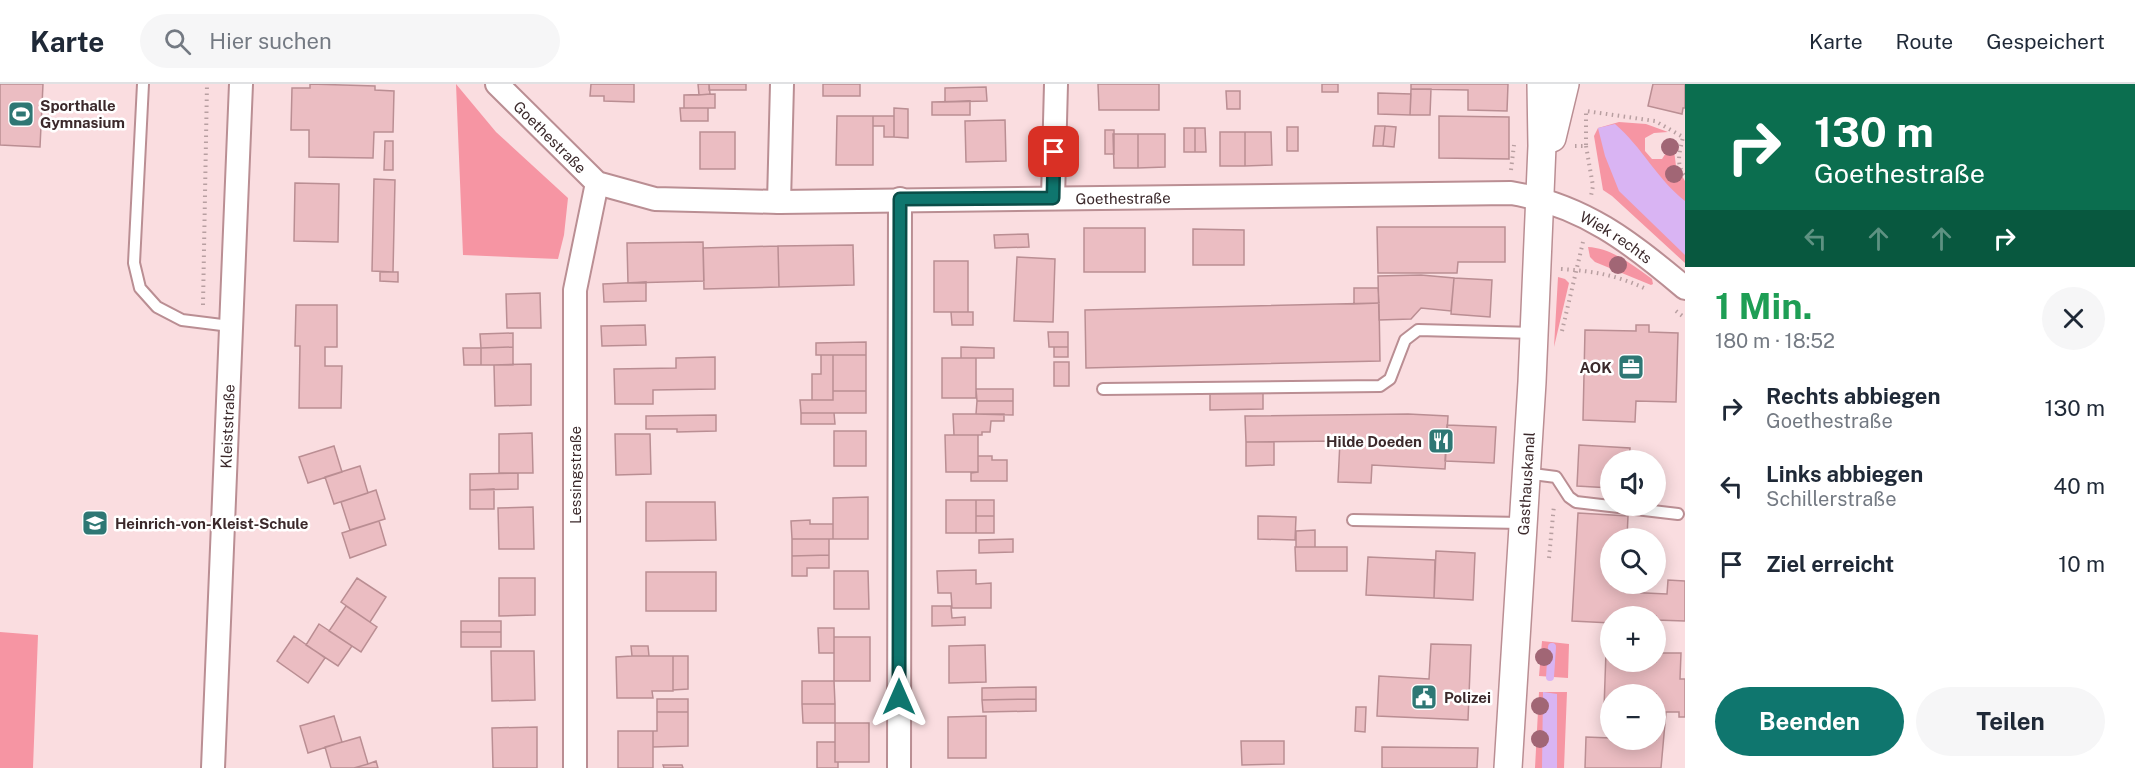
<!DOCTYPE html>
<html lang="de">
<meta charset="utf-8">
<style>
body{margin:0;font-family:"Public Sans",sans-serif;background:#f6f6f7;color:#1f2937;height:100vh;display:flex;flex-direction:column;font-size:22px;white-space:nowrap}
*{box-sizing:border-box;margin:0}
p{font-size:20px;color:#747a83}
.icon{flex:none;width:33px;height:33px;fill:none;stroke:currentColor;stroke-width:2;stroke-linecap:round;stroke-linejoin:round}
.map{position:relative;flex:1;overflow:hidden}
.side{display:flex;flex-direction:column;background:#fff;width:450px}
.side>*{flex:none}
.guide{background:#0b6e4f;color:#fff;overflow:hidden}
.controls{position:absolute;left:1600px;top:366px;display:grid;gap:12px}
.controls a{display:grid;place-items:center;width:66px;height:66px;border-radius:50%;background:#fff;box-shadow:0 3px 15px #0003;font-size:30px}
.pin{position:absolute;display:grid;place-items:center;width:51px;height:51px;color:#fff;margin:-26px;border-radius:12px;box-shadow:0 3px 9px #0006}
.me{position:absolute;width:66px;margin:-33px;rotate:0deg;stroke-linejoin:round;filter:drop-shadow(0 0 4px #0008)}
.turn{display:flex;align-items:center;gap:21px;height:126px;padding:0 30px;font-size:27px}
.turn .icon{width:78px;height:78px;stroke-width:2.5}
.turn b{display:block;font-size:42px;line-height:51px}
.lanes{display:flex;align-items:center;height:57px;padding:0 30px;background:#0003;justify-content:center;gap:30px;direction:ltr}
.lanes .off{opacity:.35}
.round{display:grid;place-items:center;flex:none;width:63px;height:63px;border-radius:32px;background:#f6f6f7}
.headline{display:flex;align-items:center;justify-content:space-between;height:102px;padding:0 30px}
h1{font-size:36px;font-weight:700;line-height:45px;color:#1e9e55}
.button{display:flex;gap:12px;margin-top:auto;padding:12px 30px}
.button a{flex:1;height:69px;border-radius:36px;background:#0f766e;color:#fff;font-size:24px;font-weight:700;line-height:69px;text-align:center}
.button a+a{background:#f6f6f7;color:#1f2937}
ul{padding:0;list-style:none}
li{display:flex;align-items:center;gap:18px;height:78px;padding:0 30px}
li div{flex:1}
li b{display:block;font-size:22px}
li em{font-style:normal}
header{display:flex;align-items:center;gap:36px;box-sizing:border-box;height:84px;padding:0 30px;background:#fff;border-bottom:2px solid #e0e1e3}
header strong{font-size:28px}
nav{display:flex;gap:33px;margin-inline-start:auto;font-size:21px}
.search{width:420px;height:54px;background:#f6f6f7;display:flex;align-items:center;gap:15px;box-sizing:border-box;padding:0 21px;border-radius:33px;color:#747a83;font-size:22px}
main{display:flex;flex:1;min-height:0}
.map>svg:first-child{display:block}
.green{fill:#f695a3}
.water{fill:#d9b4f3}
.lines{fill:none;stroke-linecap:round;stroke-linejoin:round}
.stream{stroke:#d9b4f3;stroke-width:8}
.building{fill:#ebbdc2;stroke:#ba8e93;stroke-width:1.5}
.service-casing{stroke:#ba8e93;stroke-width:14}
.minor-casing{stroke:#ba8e93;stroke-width:26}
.tertiary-casing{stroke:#ba8e93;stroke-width:30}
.path{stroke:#b89fa1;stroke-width:4;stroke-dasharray:1.5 4.5;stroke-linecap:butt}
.service{stroke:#fff;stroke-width:10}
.minor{stroke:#fff;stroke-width:22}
.tertiary{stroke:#fff;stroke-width:27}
.tree{fill:#a16675}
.route-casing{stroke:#0a4d48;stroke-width:15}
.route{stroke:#0f766e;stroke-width:10}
.labels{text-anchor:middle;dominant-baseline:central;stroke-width:5;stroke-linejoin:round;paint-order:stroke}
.poi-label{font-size:15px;font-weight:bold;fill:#3b292b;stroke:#fff;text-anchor:start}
.street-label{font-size:15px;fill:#3b292b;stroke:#fff}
</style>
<header>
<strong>Karte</strong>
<div class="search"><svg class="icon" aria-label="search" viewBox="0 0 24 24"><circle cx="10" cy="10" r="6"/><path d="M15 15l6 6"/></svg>Hier suchen</div>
<nav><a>Karte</a><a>Route</a><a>Gespeichert</a></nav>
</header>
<main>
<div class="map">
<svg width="1685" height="684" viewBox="0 0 1685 684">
<rect width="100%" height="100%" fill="#fadde0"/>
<!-- green -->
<path class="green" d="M456,0L496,48L568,114L564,151L558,175L463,171Z
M1619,38L1646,40L1668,48L1654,49L1645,54V67L1652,75H1662L1673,58L1676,82L1685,97V179L1612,112L1603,106L1594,52L1598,44Z
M1588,163C1612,164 1634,182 1652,195L1653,200L1651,201L1595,178L1590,173Z
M1558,193L1565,195L1569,199L1554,263Z
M0,548L38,551L33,684H0Z
M1542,557L1569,560L1568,594L1539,592Z
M1539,608H1567L1564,684H1535Z"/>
<!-- water -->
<path class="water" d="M1615,40C1642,63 1657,95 1685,117V171L1619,107L1605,72L1598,44Z
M1543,608L1557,610V684H1542Z"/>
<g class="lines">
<!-- stream -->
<path class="stream" d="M1550,593L1552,563"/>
</g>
<!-- building -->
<path class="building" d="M0,0H43L40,63L0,61Z
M310,0L375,2V6L394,7L393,48H374L373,74L309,73V46H291L292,4H310Z
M591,0H634V18L604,17V12H590Z
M698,0H709L710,10L699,11Z
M709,0H746V6H709Z
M823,0H860V12H823Z
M1098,0H1159V26H1099Z
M1322,0H1338V8H1322Z
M1411,0H1508L1507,27L1468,26V6L1411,5Z
M1653,0H1685V24H1683L1682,30L1648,22Z
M986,3L987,17L945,18V4Z
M1411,5H1431L1430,31H1410Z
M1226,7H1240V25H1227Z
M1378,9L1411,10L1410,31L1378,30Z
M715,10V24H684V11Z
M970,17V31H932V18Z
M680,24H708V37H681Z
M894,24L908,25V54L894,53Z
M837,32H873V81H836Z
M873,32H894V53H884V42H873Z
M1439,32L1509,33V75L1439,74Z
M1005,36L1006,77L966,78L965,37Z
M1375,42H1385L1383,62H1373Z
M1385,42L1396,43L1394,63L1383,62Z
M1287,43H1298V67H1287Z
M1184,44H1195V68H1184Z
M1195,44H1205L1206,68H1195Z
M1105,46H1114V70H1105Z
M700,48H735V85H700Z
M1220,48H1245V82H1220Z
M1245,48H1271L1272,81L1245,82Z
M1113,50H1138V84H1114Z
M1138,50H1165V83L1138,84Z
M385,57H393V86H384Z
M374,95L395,96L393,188L372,187Z
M295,99L339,100L338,158L294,157Z
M1377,143H1505V178H1458L1457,189H1378Z
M1084,144H1145V188H1084Z
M1193,145L1244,146V181H1193Z
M1028,150L1029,163L995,164L994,151Z
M703,158L704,197L628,199L627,159Z
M853,161L854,201L779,203L778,162Z
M778,162L779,203L704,205L703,164Z
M1017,173L1055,175L1053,238L1014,237Z
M934,177H968V228H934Z
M380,188H398V198L380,197Z
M1421,191L1454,194L1451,227L1421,224L1411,235L1379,236L1378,192Z
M1454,194L1492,196L1490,233L1451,230Z
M646,198V217L604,218L603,200Z
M1354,204H1378L1379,219L1354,220Z
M540,209L541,244H507L506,210Z
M1379,219L1380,277L1086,284L1085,226Z
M296,221H337V263H325V282H342L341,324H299L300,262H295Z
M951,228H973V241H952Z
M645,241L646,261L602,262L601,242Z
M1636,241H1649V248L1678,249L1676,318L1636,317L1635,338L1583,336L1585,246L1636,247Z
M1048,248H1068V263H1049Z
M513,249V263L481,264L480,250Z
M866,258V271H816V259Z
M513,263V281H481V264Z
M961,263L994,264V274H961Z
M1054,263H1068V273H1054Z
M463,264H481V281H464Z
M821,271H833V316H812V290H821Z
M833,271H866V307H833Z
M715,273V305L653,306V320H615L614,285L676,284V274Z
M942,274H976V314H942Z
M1054,278H1069V302H1054Z
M531,280V321L495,322L494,281Z
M976,305H1013V317H977Z
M1263,305V325L1210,326V306Z
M833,307H866V329H801L800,316H833Z
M977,317H1013V331L976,330Z
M801,329H834L835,340H801Z
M953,330H1004V337H991L990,348H982V351H954Z
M1408,330L1448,332L1445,385L1372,381L1371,399L1338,398L1340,357L1246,358L1245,332Z
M716,331V347L677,348V345H646V332Z
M1447,341L1496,343L1494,379L1445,377Z
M834,347H866V382H834Z
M532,349L533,389H499V350Z
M615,350H650L651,390L616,391Z
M945,351H978V388H946Z
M1246,358H1274V381L1246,382Z
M1579,361L1630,364L1629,376H1611V404L1577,402Z
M334,362L342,388L308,399L299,373Z
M978,372H992V376H1007V397H971V389L978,388Z
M360,382L368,409L334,420L325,393Z
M518,389V405L470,406V390Z
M494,405V425H470V406Z
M376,406L385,435L350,446L341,418Z
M868,413V455H833V414Z
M946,416H976V449H946Z
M976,416H994V432H976Z
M646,418H715L716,456L646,457Z
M533,423L534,465H499L498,424Z
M1578,429L1628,432L1627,454H1611V500H1625L1624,508L1667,510L1668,496L1685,497V537L1656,536V532H1611V539L1572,537Z
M976,432H994V449H976Z
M1258,432L1296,433L1295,456L1258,455Z
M810,436V440H833V455H792L791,437Z
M379,437L386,461L350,474L342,449Z
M1315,446V463H1296V447Z
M792,455H829V471L792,472Z
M1013,455V468L979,469V456Z
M1295,463H1347V487H1296Z
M1436,467L1475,469L1473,516L1434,514Z
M829,471V484H807V492H792V472Z
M1368,473L1435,476L1434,514L1366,511Z
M976,486V500L991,499V524H952L951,509H938L937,487Z
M834,487H868L869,525H834Z
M646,488H716V527H646Z
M357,494L386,513L370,538L341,518Z
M499,494H535V531L499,532Z
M346,522L377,543L361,568L329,547Z
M932,522H951L952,534L965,533V541L932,542Z
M461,537H501V548H461Z
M319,540L352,562L338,582L306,561Z
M818,544H834V569H819Z
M461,548H501V563H461Z
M294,552L325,574L308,599L277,577Z
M834,553H870V597H834Z
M1431,560L1471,561L1468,636L1377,632L1379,592L1429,595Z
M985,561L986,598L949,599V562Z
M631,562H648L649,572H632Z
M491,567H534L535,616L492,617Z
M1606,567H1611V578H1656V569H1681L1680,595H1685V633H1679V628H1666L1661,684H1585L1586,653L1611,654V656H1656V610H1611V625H1604Z
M632,572H673V607H652L653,614H617L616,573Z
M673,572H688V605L673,606Z
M802,597H834L835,620H802Z
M1036,603V615L982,616V604Z
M657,615H688V628H657Z
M1036,615V627L983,628L982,616Z
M802,620H835V639H803Z
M1356,623H1366L1365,648L1355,647Z
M657,628H688V662L653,663V647H657Z
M334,632L342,658L308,669L300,642Z
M986,632V674H948V633Z
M835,639H869V678H835Z
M537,643V684H493L492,644Z
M618,647H653V684H618Z
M360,653L368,680L354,684H331L325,663Z
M1241,657H1284V680L1242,681Z
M817,658H835V678H838V684H817Z
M1382,663L1478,664L1477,684H1382Z
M376,677L378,684H354L368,680Z
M663,681H682L683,684H664Z"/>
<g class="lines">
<defs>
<path id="service" d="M143,0L134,179L140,204L157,223L182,236L230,242
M1103,305L1380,302L1390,295L1405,256L1418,246L1534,249
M1525,389L1556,393L1569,413L1576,418L1678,430
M1353,436L1522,439"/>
<g id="minor">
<path id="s1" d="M497,0L597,99L655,115L779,118L1511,109C1583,121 1631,158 1685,204"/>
<path d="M1053,114L1056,0"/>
<path d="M779,118L782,0"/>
<path id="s2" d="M213,684L241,0"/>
<path d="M575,684V206L597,99"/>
<path d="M899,684L900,115"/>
</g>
<g id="tertiary">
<path d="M1552,54L1565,0"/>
<path id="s3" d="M1508,684L1532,298L1542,62L1541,0"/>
</g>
</defs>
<!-- service casing -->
<use href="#service" class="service-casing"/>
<!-- minor casing -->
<use href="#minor" class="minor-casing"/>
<!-- tertiary casing -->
<use href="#tertiary" class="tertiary-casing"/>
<!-- path -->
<path class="path" d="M1575,62H1586V27L1655,37L1683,53C1680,67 1675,80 1685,92
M1586,62L1593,102L1591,112
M1511,86L1514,61
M1561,185C1593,187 1617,191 1646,205
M203,221L207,0
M1676,227L1685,234
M1562,247L1583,158
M1549,474L1554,421"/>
<!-- service -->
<use href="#service" class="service"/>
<!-- minor -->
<use href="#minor" class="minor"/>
<!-- tertiary -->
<use href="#tertiary" class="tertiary"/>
</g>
<!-- trees -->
<g class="tree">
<circle cx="1670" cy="63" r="9"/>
<circle cx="1674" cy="90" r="9"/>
<circle cx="1618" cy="181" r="9"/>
<circle cx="1544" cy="573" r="9"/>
<circle cx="1540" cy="622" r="9"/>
<circle cx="1540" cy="655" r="9"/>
</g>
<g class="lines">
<defs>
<path id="route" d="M899,613L900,115L1053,114L1054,68"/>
</defs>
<!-- route casing -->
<use href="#route" class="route-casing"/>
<!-- route -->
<use href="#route" class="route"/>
</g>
<!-- icons -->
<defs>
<symbol id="stadium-square" viewBox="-11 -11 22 22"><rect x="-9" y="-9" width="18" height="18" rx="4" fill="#2e7774" stroke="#fff"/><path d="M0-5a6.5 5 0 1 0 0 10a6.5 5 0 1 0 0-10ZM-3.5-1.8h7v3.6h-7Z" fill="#fff"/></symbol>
<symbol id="office-square" viewBox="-11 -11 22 22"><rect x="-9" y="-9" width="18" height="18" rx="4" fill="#2e7774" stroke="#fff"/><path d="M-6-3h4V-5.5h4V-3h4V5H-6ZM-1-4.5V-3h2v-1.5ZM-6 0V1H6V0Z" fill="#fff"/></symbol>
<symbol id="restaurant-square" viewBox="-11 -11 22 22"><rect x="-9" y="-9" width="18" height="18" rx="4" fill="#2e7774" stroke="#fff"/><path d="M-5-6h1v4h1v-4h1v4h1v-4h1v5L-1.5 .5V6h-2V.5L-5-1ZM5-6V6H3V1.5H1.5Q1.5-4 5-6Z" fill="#fff"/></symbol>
<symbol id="school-square" viewBox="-11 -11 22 22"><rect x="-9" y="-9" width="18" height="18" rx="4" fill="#2e7774" stroke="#fff"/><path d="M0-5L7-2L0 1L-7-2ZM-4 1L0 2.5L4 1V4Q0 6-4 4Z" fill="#fff"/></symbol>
<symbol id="civic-square" viewBox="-11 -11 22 22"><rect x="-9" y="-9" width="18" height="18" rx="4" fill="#2e7774" stroke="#fff"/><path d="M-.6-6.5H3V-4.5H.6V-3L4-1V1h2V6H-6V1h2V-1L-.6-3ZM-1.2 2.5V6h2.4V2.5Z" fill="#fff"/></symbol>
</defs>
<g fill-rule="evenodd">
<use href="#stadium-square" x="6" y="15" width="30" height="30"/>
<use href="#office-square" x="1616" y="268" width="30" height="30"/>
<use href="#restaurant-square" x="1426" y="342" width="30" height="30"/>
<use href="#school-square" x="80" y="424" width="30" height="30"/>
<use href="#civic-square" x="1409" y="598" width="30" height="30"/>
</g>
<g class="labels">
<!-- poi labels -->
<g class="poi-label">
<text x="40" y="21">Sporthalle<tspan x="40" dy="17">Gymnasium</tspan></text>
<text x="1612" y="283" text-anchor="end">AOK</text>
<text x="1422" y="357" text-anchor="end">Hilde Doeden</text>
<text x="115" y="439">Heinrich-von-Kleist-Schule</text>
<text x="1444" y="613">Polizei</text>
</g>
<!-- street labels -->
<g class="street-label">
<text stroke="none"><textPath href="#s1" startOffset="75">Goethestraße</textPath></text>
<text stroke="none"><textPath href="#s1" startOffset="669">Goethestraße</textPath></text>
<text stroke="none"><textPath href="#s1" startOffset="1172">Wiek rechts</textPath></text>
<text stroke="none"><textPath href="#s2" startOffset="342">Kleiststraße</textPath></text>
<text transform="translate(575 391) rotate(-90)">Lessingstraße</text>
<text stroke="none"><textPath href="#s3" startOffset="285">Gasthauskanal</textPath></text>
</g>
</g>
</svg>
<div class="controls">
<a><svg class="icon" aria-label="sound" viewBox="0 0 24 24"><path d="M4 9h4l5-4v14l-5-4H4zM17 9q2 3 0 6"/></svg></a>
<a><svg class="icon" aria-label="search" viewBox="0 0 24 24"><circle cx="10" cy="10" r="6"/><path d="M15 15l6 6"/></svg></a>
<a>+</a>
<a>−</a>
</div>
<div class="pin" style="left:1054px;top:68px;background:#d93025"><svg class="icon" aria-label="arrive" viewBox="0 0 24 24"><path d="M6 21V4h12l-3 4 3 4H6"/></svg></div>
<svg class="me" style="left:899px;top:613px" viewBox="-20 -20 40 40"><path d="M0-17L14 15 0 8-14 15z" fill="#0f766e" stroke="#fff" stroke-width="4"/></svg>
</div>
<section class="side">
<div class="guide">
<div class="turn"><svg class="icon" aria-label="right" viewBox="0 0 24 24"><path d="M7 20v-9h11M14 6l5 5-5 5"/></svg><div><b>130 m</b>Goethestraße</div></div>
<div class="lanes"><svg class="icon off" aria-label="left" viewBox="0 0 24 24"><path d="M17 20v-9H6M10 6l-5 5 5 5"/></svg><svg class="icon off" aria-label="ahead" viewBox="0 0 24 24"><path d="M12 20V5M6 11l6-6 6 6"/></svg><svg class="icon off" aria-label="ahead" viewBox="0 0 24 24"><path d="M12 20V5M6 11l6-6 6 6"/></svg><svg class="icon" aria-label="right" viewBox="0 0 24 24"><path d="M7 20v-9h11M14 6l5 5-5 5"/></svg></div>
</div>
<div class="headline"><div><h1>1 Min.</h1><p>180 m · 18:52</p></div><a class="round"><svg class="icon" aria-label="close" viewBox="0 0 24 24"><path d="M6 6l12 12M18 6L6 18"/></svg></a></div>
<ul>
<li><svg class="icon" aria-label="right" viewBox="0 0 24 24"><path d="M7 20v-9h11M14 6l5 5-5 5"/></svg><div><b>Rechts abbiegen</b><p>Goethestraße</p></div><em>130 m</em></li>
<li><svg class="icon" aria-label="left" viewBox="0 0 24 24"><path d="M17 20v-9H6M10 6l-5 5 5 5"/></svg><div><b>Links abbiegen</b><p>Schillerstraße</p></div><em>40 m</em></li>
<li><svg class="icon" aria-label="arrive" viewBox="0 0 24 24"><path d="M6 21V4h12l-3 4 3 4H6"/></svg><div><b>Ziel erreicht</b></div><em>10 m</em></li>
</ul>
<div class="button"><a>Beenden</a><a>Teilen</a></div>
</section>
</main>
